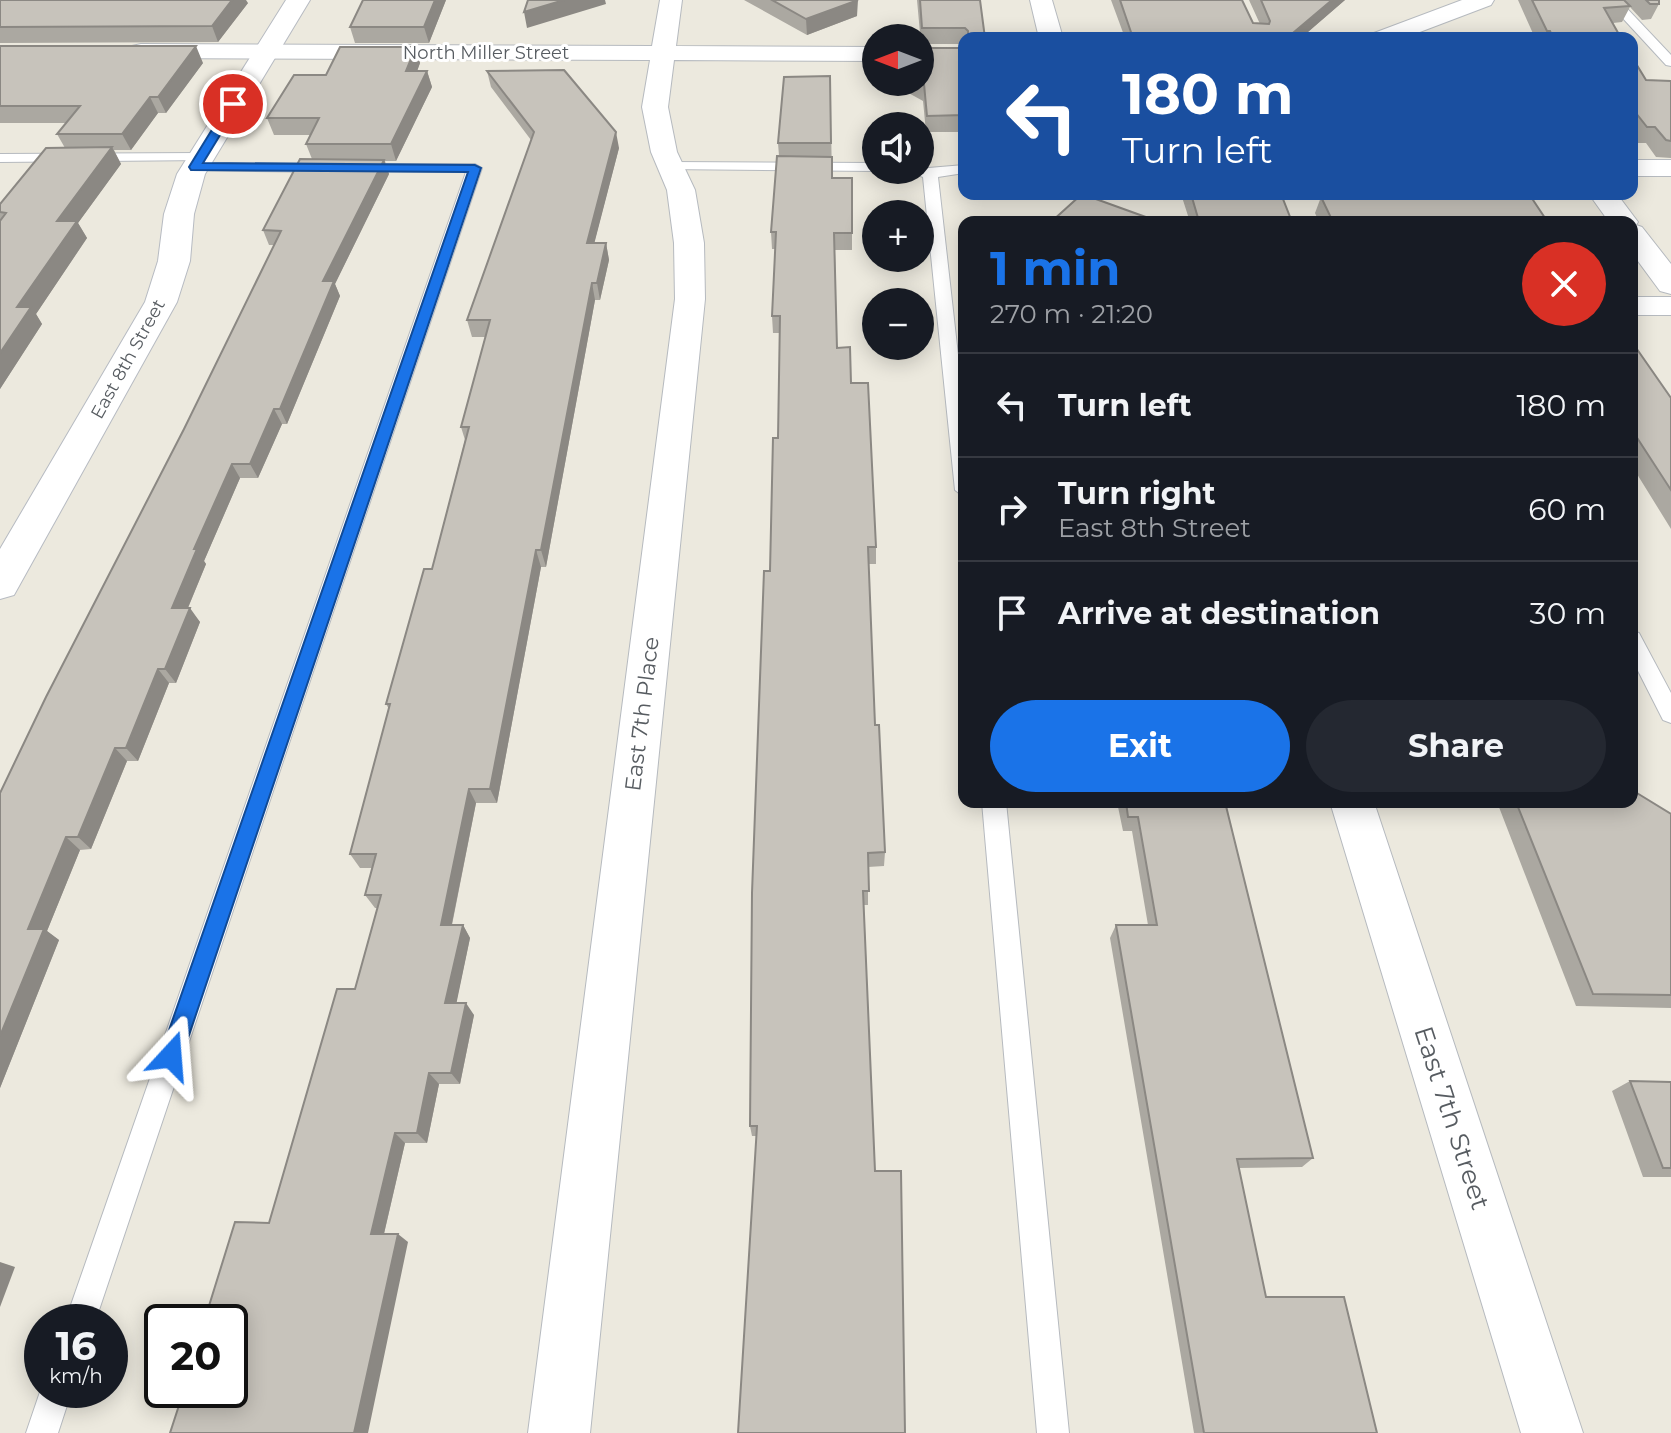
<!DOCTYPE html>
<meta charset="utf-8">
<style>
body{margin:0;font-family:Montserrat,sans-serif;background:#242831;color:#f1f3f6;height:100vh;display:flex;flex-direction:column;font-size:30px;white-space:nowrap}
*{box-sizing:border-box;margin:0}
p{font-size:26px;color:#9ea1a6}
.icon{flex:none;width:44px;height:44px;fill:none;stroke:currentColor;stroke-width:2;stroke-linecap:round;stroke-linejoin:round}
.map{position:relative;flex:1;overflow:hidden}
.panel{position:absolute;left:958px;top:216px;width:680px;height:592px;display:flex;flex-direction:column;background:#171b24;border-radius:16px;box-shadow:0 4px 20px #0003}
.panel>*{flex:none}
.hud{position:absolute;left:958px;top:32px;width:680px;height:168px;border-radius:16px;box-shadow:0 4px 20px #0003;background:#1a4fa0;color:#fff;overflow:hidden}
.needle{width:52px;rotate:270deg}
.controls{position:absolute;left:862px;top:24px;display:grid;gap:16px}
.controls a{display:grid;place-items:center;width:72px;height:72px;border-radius:50%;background:#171b24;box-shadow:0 4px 20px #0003;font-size:40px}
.speed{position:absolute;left:24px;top:1304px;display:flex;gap:16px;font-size:40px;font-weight:700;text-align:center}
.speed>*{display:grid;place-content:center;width:104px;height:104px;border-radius:50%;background:#171b24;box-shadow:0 4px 20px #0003;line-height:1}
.speed small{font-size:20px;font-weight:400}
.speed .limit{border:4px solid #111;border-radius:12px;background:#fff;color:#111}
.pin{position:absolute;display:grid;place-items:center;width:68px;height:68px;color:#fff;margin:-34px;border:4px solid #fff;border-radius:50%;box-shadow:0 2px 8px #0007}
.me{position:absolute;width:88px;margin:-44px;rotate:19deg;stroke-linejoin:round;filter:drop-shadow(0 0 6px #0008)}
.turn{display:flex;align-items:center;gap:28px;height:168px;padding:0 32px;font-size:36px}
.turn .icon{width:104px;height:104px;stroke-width:2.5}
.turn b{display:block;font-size:56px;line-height:68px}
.round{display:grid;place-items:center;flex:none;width:84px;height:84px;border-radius:42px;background:#242831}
.headline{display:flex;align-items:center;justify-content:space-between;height:136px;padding:0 32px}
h1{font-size:48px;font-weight:700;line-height:60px;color:#1a73e8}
.cta{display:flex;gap:16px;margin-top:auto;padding:16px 32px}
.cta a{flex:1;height:92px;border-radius:48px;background:#1a73e8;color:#fff;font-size:32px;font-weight:700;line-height:92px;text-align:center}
.cta a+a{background:#242831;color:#f1f3f6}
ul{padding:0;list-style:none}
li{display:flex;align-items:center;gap:24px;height:104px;padding:0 32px;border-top:2px solid #363941}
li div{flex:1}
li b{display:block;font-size:30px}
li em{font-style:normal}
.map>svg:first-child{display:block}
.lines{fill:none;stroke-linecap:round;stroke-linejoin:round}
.lane-casing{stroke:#b6babf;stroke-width:2}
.street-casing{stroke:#b6babf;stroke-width:2}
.secondary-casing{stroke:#b7bbc2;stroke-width:2}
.lane{fill:#fff;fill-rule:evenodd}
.street{fill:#fff;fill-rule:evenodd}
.secondary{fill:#fff;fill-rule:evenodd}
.wall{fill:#aba8a1}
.shaded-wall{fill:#8b8883}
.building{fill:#c7c3bb;stroke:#8b8883;stroke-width:2}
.route{fill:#1a73e8;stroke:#114b97;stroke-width:2}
.labels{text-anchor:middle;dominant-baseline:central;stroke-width:6;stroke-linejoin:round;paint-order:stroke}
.far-street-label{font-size:18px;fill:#575c61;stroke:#fff}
.street-label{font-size:22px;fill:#575c61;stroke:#fff}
.near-street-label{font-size:26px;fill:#575c61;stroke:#fff}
</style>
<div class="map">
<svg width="1671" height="1433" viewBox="0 0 1671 1433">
<rect width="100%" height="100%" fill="#ece9de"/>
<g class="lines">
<defs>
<path id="lane" d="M1606,0H1619L1671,55V66L1666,65Z
M201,153L206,154V160L0,162V154Z
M670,162L876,163V170H881L876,171L665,169V163Z
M195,163L326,164L333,168L326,172L190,170L188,167Z
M360,164H475L482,168L95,1322H65L466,172L355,171V165Z
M964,165V173L938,177L964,408V497L955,490L923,177L905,170Z
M1632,631L1639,633L1671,693V723L1663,720L1632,659Z
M982,802H1006L1069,1433H1037Z
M42,1386V1390H72L58,1433H26Z"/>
<path id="street" d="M660,0H682L676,46L876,47V61L674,60L668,107L677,152L695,190L704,243L705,299L590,1433H528L675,299L674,243L667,190L651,152L642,107L650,60L141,58L132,56L129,51L132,46L141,44L652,46Z
M1030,0H1052L1063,38H1039Z
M1462,0H1494L1491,5L1404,38H1370L1374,33Z
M1632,160H1671V176H1632Z
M1589,194H1617L1638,222L1636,225L1642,227L1671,264V294L1660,291L1632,253V222H1609Z
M1632,297H1671V315H1632Z
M1330,802H1374L1583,1433H1521Z"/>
<path id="secondary" d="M286,0H310L205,174L194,214L190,261L177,302L14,595L0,599V549L145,302L158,261L164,214L177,174Z"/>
</defs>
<!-- lane casing -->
<use href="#lane" class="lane-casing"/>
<!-- street casing -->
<use href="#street" class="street-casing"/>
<!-- secondary casing -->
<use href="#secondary" class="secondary-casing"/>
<!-- lane -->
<use href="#lane" class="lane"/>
<!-- street -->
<use href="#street" class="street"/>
<!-- secondary -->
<use href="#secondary" class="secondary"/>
</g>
<!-- wall -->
<path class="wall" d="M0,0L248,3L218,42L0,43Z
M446,0L429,43H355L350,27Z
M744,0H857V16L807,35Z
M917,0H980L985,38H964V44H921Z
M1111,0H1242L1253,23L1260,24L1249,0H1345L1301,38H1125Z
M1518,0H1659V4L1651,19L1642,20L1630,7L1622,22L1613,23L1621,38H1535Z
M0,46L203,63L166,113H158L131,150H114L121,164L78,223L87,238L36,314L42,324L0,389V204L65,148L57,134L67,123H0Z
M416,47L420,63L417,71H427L432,87L396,161H385L389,174L335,284L340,296L287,424H282L258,478H240L204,561L206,564L188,608L200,622L176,683H169L138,761H127L91,849L80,850L47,931L59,940L0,1088V793L184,429L274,245H269L263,230L312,159L306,144L311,135H274L267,118L326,75Z
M923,48H964V132H926L923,101L905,91L906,82H920L923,74Z
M1632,57L1646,80L1671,81V158L1656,157L1646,143H1638L1632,136Z
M487,71L619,148L594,243H606L609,260L600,300H595L546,567H541L497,803H476L452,925H463L470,938L456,1003L474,1015L460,1084H439L427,1143H405L384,1234L408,1242L269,1223L355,989L377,908H375L365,895L373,868H360L350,854L389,709L386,704L432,569L465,440L461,427L485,337H472L467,320L531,140L491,87Z
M830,76L832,178H852V250H835L837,348L851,383L876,547V564H868L875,725L885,852L884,866L868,867V905H864L875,1171L905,1433L756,1136H752L750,1126L770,571L778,438L780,333H773L772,316L775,249H772L771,232L779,156L778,143Z
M1181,194H1281L1292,222H1190Z
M1396,194H1529L1546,222H1319L1315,213L1321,197L1397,196Z
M1632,342L1671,398V529L1632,466Z
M1117,802H1225L1313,1158L1302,1167L1239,1168L1266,1297L1377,1433H1194L1110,938L1116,925H1148L1132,831H1123Z
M1497,802H1632L1671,814V1008L1576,1006Z
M1630,1081L1671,1082V1177H1643L1612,1091Z"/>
<!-- shaded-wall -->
<path class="shaded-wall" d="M232,0H246L248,3L218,42L212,26Z
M435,0H446L429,43L424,27Z
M564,0H605L606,4L527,28L524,12Z
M858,0L857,16L807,35L806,19Z
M1332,0H1345L1301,38H1287Z
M196,46L203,63L166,113L158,97Z
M416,47L420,63L411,88L406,71Z
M427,71L432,87L396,161L391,144Z
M150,97L158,113L131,150L122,134Z
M616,132L619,148L590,260L587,243Z
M112,147L121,164L78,223L87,238L36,314L42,324L0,389V353L17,307L57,221Z
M384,160L389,174L335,284L340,296L287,424L280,409L323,281Z
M606,243L609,260L600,300L597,283Z
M592,283L595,300L546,567L541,550Z
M274,409L282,424L258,478L250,464Z
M232,464L240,478L204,561L206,564L182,622L172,608L194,549Z
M536,550L541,567L497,803L490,789Z
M190,608L200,622L176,683L165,669Z
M158,669L169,683L138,761L126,748Z
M115,748L127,761L91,849L78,837Z
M469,789L476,803L449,938L441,925Z
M66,837L80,850L47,931L59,940L0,1088V1036L28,929Z
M463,925L470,938L454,1015L445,1003Z
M466,1003L474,1015L460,1084L451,1073Z
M429,1073L439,1084L427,1143L417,1133Z
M395,1133L405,1143L382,1242L371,1234Z
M398,1234L408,1242L368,1433H354Z
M0,1262L15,1267L0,1307Z"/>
<!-- building -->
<path class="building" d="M0,0H232L212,26L0,27Z
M363,0H435L424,27H350Z
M528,0H564L524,12Z
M772,0H858L806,19Z
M920,0H980L985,38H968V31L965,28H922Z
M1120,0H1242L1253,23L1269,24L1270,21L1261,0H1332L1287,38H1133Z
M1532,0H1624L1630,6L1604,8L1621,38H1553L1550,31H1547Z
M1646,0H1659V4H1650Z
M0,46H196L158,97H150L122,134H57L80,106H0Z
M340,47H416L406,71H427L391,144H306L319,118H267L294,75H326Z
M923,48H964V115L927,116L924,84L920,82V74H925Z
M1632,57L1646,80L1671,81V141L1666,140L1655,127H1647L1632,108Z
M564,70L616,132L587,243H606L597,283H592L541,550H536L490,789H469L441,925H463L445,1003H466L451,1073H429L417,1133H395L371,1234H398L354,1433H170L184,1390H230V1322H204L235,1222L269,1223L337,989H355L381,895H365L376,854H350L390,704H386L424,569H432L469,427H461L490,320H467L534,132L487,71Z
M830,76L831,143H778L784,77Z
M112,147L57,221H77L17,307H31L0,353V221L6,213L0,212V204L46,148Z
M777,156L832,157V178H852V233H834L837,348L850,347L851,383H868L876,547H868L875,725H879L885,852L868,853L869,891H863L875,1171H901L905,1433H738L757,1126H750L752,893L764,571H770L773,438H778L780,316H772L776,232H771Z
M300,159L384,160L323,281H334L280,409H274L250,464H232L194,549H197L172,608H190L165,669H158L126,748H115L78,837H66L28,929H44L0,1036V793L46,697L184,429L281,231L263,230Z
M1082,194L1154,220L1152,222H1051Z
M1191,194H1281L1292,222L1198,218Z
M1412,194H1529L1547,221L1333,222L1321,197L1413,196Z
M1632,342L1671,398V490L1632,430Z
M1632,790L1671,814V995L1593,994L1516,802H1632Z
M1126,802H1225L1313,1158L1237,1159L1266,1297H1344L1377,1433H1204L1116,925H1157L1138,817H1128Z
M1630,1081L1671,1082V1168H1663Z"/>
<!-- route -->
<path class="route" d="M229,102L239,104L203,163L475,165L481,168L182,1056L179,1064L171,1067L163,1064L160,1056L468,172L191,170L189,167Z"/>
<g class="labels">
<!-- far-street labels -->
<g class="far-street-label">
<text x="486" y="53">North Miller Street</text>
<text transform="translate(128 359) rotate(-61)">East 8th Street</text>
</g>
<!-- street labels -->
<g class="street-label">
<text transform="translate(642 714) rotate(-83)">East 7th Place</text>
</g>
<!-- near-street labels -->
<g class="near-street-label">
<text transform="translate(1452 1118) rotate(72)">East 7th Street</text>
</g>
</g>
</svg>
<div class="controls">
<a><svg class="needle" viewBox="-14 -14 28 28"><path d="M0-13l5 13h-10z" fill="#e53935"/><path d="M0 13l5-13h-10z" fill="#9ea1a6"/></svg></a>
<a><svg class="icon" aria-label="sound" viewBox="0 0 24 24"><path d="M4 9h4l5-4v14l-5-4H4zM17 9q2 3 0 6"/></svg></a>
<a>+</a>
<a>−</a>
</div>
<div class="speed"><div>16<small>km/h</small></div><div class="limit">20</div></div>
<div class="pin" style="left:233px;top:104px;background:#d93025"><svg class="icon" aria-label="arrive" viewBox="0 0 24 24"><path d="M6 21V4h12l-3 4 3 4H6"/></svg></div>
<svg class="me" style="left:171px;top:1056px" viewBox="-20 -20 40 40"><path d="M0-17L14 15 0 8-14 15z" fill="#1a73e8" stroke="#fff" stroke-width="4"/></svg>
<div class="hud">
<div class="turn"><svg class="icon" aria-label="left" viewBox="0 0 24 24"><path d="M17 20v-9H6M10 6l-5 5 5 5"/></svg><div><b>180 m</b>Turn left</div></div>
</div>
<section class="panel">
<div class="headline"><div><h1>1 min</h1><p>270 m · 21:20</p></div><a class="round" style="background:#d93025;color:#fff"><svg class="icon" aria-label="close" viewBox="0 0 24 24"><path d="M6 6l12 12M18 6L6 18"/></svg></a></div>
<ul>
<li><svg class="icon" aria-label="left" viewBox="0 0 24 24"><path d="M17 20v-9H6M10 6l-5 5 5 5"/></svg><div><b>Turn left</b></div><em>180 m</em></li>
<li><svg class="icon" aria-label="right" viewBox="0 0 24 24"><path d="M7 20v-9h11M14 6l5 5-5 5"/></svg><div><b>Turn right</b><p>East 8th Street</p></div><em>60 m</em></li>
<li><svg class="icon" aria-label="arrive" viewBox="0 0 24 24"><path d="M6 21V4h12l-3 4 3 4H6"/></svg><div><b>Arrive at destination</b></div><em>30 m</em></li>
</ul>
<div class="cta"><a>Exit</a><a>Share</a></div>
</section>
</div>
